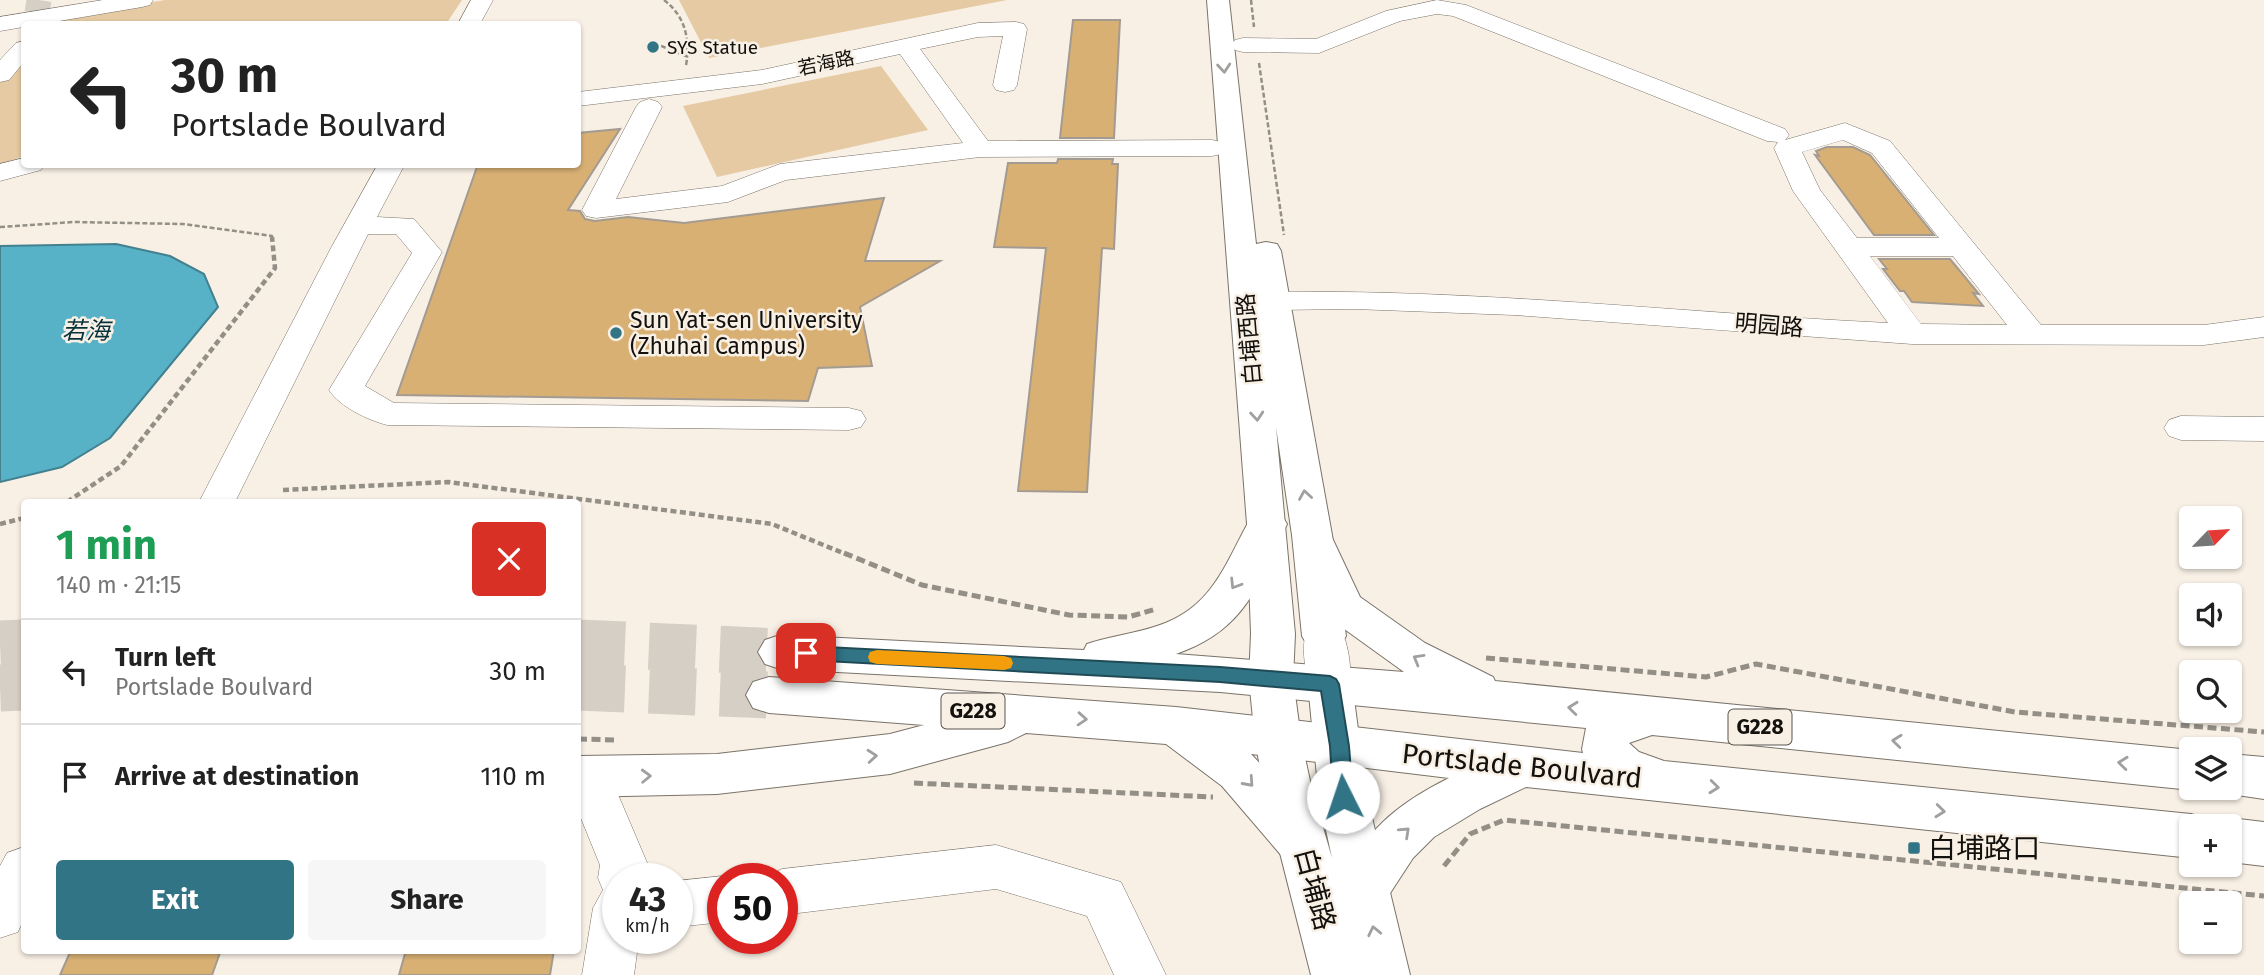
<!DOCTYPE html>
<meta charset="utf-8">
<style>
body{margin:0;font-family:"Fira Sans","Noto Sans SC",sans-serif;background:#f6f6f6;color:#222;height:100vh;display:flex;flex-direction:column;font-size:26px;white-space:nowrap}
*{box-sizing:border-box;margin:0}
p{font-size:23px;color:#767676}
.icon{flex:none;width:38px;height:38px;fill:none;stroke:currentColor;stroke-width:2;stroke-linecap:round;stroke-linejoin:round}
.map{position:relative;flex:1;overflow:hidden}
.panel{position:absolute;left:21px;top:499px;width:560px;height:455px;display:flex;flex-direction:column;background:#fff;border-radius:7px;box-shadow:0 2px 5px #0004}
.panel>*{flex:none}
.guide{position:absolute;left:21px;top:21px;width:560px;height:147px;border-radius:7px;box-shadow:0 2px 5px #0004;background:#fff;color:#222;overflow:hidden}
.needle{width:46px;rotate:65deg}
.controls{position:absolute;left:2179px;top:506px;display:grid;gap:14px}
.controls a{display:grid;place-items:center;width:63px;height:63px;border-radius:7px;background:#fff;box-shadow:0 2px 5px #0004;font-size:35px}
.speed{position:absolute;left:602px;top:863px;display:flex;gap:14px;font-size:35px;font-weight:700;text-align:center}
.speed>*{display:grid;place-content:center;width:91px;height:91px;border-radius:50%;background:#fff;box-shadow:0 2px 5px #0004;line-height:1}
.speed small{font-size:18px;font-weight:400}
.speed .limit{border:10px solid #d22;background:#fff;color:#111}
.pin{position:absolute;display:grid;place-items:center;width:60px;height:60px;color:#fff;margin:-30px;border-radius:14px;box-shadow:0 4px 10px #0006}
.me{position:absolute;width:77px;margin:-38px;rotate:356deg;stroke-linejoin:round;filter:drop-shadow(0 0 5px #0008)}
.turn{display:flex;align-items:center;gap:24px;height:147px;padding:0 35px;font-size:32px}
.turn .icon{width:91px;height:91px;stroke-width:2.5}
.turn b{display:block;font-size:49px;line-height:60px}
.round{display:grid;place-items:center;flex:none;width:74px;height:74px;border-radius:7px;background:#f6f6f6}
.summary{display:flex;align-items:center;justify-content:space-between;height:119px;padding:0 35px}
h1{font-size:42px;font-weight:700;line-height:52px;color:#1e9e55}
.cta{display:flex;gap:14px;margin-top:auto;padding:14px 35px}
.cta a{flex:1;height:80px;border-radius:7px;background:#317485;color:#fff;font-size:28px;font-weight:700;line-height:80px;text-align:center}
.cta a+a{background:#f6f6f6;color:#222}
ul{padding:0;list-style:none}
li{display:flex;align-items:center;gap:21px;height:105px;padding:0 35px;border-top:2px solid #e0e0e0}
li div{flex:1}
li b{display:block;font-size:26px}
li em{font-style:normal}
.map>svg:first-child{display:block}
.green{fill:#e5caa3}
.water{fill:#57b1c7;stroke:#43818f;stroke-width:2}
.building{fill:#d9b074;stroke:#a39b91;stroke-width:2}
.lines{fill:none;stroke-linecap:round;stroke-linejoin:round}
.minor-tunnel{stroke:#d6cfc5;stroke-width:25;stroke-dasharray:25 12;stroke-linecap:butt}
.highway-tunnel{stroke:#d6cfc5;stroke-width:47;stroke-dasharray:47 24;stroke-linecap:butt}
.minor-casing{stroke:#7a7369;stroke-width:1}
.major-casing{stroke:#7a7369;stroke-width:2}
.highway-casing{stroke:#7a7369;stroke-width:2}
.path-far2{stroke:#938e86;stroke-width:2.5;stroke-dasharray:5 2.5;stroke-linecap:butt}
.path-far1{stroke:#938e86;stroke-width:4.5;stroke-dasharray:6 3.5;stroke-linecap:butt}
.path{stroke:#938e86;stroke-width:5;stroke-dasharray:9 4.5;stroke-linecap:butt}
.minor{fill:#fff;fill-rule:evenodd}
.major{fill:#fff;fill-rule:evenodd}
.highway{fill:#fff;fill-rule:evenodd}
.oneway{stroke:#a1a09e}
.route{fill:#317485;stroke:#204b56;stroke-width:2}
.slow{fill:#f59e0b}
.poi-dot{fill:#317485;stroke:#f8f0e5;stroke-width:2.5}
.labels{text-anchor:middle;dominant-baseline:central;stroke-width:5;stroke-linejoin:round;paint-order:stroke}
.far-poi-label{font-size:19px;fill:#13110d;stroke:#f8f0e5;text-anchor:start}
.far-street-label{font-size:19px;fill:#13110d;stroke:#f8f0e5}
.shield{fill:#f8f0e5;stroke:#58544e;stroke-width:2}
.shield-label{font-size:21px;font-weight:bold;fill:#13110d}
.poi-label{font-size:23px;fill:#13110d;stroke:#f8f0e5;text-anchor:start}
.street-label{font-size:23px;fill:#13110d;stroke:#f8f0e5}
.water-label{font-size:24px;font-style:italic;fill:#04313a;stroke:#f8f0e5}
.near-street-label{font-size:28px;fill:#13110d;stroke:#f8f0e5}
.near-poi-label{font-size:28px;fill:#13110d;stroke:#f8f0e5;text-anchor:start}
</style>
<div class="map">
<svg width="2264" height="975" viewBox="0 0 2264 975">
<rect width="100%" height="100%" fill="#f8f0e5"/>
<!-- green -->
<path class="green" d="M165,0H462L446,24H47L57,18Z
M679,0H1007L709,58Z
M24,58V156L0,164V82L17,70Z
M881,66L928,130L717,177L683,106Z"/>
<!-- water -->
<path class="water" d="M116,244L170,256L204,274L218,307L110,438L62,467L0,482V246Z"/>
<!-- building -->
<path class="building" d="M1073,20H1120L1114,138H1060Z
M620,129L568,210L580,211L585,219L595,221L628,217L684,223L884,198L865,261H940L860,307L872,366L818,368L808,401L397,395L478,164H578V133Z
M1827,147H1853L1870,155L1934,235H1874L1815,155L1819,156L1816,151Z
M1058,159H1113L1112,164H1118L1114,249L1102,248L1087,492L1018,491L1046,248L994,247L1008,163H1057Z
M1879,259H1950L1979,294L1973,293L1983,306L1912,302L1904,291H1900L1883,269H1887Z
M71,950H221L212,975H60Z
M406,950H554L550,975H399Z"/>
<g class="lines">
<!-- minor-tunnel -->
<path class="minor-tunnel" d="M37,13L39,0"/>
<!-- highway-tunnel -->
<path class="highway-tunnel" d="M578,643L780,652
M0,644L24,643
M578,687L769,695
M0,688L24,687"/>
<defs>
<path id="minor" d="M103,0H153L150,5L142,7L0,31V17Z
M471,0H493L480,24H458Z
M1437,0L1466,5L1785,129L1789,135L1785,140L1845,123L1890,141L2041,325H2204L2264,317V337L2204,345L1912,344L1514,315L1354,309L1273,310L1262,308L1257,301L1262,294L1273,292C1479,289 1683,313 1888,323L1793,191L1774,148L1778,142L1767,141L1453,16L1437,14L1400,21L1319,53L1243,52L1235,50L1231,45L1235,40L1243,38L1316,39L1386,11ZM1843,140L1872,153L1939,238H1857L1820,190L1802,152ZM1870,256H1953L2007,325L1921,324Z
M1016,22L1024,24L1027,29L1017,85L1014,90L1005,92L996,90L993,85L1003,36L978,37L920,49L988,141L1212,140L1221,142L1225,148L1221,154L1212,156L980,157L786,180L728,202L596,218L586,216L582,210L636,107L640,102L649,99L658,102L662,107L616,199L722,186L780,164L963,143L900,54L762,84L578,106V92L762,70L978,23Z
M24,41V62L9,80L0,82V60L16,43Z
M24,158V164H44L41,170L0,181V164Z
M378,164H405L377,217L414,219L442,252L365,386L394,403L849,408L861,411L866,419L861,427L849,430L387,425C368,420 340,407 329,390L412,253L396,234H368L235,502H199L331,248Z
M2181,416L2264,417V441L2181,440L2169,436L2164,428L2169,420Z
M1324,620L1339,625C1349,644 1355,677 1345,696L1330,701L1315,696C1305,677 1299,644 1309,625Z
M578,770L614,785L648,865L646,878H618V938H639L634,975H582L593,908L603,890L598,878L600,865L578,811Z
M996,845L1121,882L1166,975H1114L1087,916L996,889L782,915V878H764L782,869Z
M24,847V918L18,932L0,938V866L7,853Z
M723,876L729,878H723V922L677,927V881Z"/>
<path id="major" d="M1207,0H1229L1256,244L1266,242L1277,244L1281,251L1332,535L1346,636L1339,648L1324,653L1309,648L1302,636L1292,535L1276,427L1295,634L1293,679L1301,739L1312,790L1332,858L1319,797L1308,684L1314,671L1330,666L1346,671L1352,684L1367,797L1410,975H1311L1264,790L1255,739L1249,679L1251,634L1247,524Z"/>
<path id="highway" d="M1267,510L1281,514L1287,524C1258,585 1246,630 1176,654L1404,672L1329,618L1292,535L1298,525L1312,521L1326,525L1360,597L1425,643L1493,677L1495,681L2191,750V788H2199L2191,790L1652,735L1629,743L1639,752L1664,761L2191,814L2209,820L2211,826H2191V858L1526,787L1480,809L1434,837L1413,858L1383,904L1365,911L1347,904L1343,894L1335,911L1317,918L1299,911L1281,855L1222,786L1166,744L1026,733L1008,742L890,774L717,794L578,797V756L717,754L890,734L924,725L769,713L753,708L746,695L753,682L769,677L1176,707L1583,753L1582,749L1586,728L1220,692L780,669L765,664L758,652L765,640L780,635L1084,650L1087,644C1110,636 1134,634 1157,626C1215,607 1225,562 1253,514ZM1251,754L1449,778C1397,804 1364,831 1340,885L1321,828Z
M2230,754L2264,757V799L2230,794L2213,788H2230Z
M2230,818L2264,822V866L2230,862V826H2212Z"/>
</defs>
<!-- minor casing -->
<use href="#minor" class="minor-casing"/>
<!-- major casing -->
<use href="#major" class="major-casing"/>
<!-- highway casing -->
<use href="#highway" class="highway-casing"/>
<!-- path-far2 -->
<path class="path-far2" d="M664,0C686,17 690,39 686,66
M1251,0L1254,27
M654,43L688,57
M1259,63L1284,235
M0,227L74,222L183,224L272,236V239"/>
<!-- path-far1 -->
<path class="path-far1" d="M283,490L448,482L772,524L848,555
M67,502L121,466L275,268L272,237
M0,524L24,518"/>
<!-- path -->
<path class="path" d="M844,553L922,585L1069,615L1128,617L1156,609
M1486,658L1706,677L1756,664L2015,712L2264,732
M578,739L615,740
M914,783L1213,797
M1444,866L1470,834L1504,820L2264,896"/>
<!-- minor -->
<use href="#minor" class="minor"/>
<!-- major -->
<use href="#major" class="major"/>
<!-- highway -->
<use href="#highway" class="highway"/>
</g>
<!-- one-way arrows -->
<defs><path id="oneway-chevron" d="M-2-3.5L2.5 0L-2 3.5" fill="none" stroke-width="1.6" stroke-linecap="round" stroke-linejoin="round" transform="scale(1.75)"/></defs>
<g class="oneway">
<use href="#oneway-chevron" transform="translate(1224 68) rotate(85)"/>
<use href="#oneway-chevron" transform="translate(1257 416) rotate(85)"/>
<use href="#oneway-chevron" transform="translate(1305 495) rotate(-99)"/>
<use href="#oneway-chevron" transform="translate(1235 584) rotate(122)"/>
<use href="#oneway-chevron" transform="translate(1418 659) rotate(-150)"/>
<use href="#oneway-chevron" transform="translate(1573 708) rotate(-174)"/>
<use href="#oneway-chevron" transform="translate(1082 719) rotate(4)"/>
<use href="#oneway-chevron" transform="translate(1897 741) rotate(-174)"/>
<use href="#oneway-chevron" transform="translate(872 756) rotate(-5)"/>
<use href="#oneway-chevron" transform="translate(2123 763) rotate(-174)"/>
<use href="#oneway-chevron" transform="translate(646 776) rotate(-2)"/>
<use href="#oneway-chevron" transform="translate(1249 782) rotate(48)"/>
<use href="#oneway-chevron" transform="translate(1714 787) rotate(6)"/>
<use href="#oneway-chevron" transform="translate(1940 811) rotate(6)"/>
<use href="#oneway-chevron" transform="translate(1405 832) rotate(-43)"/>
<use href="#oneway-chevron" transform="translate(1374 931) rotate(-102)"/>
</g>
<!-- route -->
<path class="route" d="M806,646L1220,667L1330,676L1336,679L1339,684L1349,746L1353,797L1350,803L1343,806L1336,803L1333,797L1330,746L1321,691L1220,682L806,660L800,658L797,653L800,648Z"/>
<!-- slow -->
<path class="slow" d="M877,650L1004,656L1011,658L1013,663L1011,668L1004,670L877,664L870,662L868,657L870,652Z"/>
<!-- markers -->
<g class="poi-dot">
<circle cx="653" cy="47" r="7"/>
<circle cx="616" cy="333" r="7"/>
<rect x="1907" y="841" width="14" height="14" rx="3.5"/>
</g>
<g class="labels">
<!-- far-poi labels -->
<g class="far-poi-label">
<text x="667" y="47">SYS Statue</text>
</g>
<!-- far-street labels -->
<g class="far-street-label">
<text transform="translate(826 63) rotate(-12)">若海路</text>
</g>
<!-- shield labels -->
<g class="shield">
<rect x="941.5" y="693.5" width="63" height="35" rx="5"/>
<rect x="1728.5" y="709.5" width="63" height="35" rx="5"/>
</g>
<g class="shield-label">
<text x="973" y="711">G228</text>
<text x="1760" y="727">G228</text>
</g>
<!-- poi labels -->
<g class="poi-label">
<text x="630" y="320">Sun Yat-sen University<tspan x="630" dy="26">(Zhuhai Campus)</tspan></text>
</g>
<!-- street labels -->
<g class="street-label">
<text transform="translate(1769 325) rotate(5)">明园路</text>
<text transform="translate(1249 339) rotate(-95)">白埔西路</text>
</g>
<!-- water labels -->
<g class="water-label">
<text x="86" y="331">若海</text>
</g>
<!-- near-street labels -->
<g class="near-street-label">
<text transform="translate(1522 766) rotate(6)">Portslade Boulvard</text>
<text transform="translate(1315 889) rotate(75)">白埔路</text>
</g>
<!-- near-poi labels -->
<g class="near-poi-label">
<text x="1928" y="848">白埔路口</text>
</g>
</g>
</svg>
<div class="controls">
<a><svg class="needle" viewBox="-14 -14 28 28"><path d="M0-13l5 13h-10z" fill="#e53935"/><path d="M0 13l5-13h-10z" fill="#767676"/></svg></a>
<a><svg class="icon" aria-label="sound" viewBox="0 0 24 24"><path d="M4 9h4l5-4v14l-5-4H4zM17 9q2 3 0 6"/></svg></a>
<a><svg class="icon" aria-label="search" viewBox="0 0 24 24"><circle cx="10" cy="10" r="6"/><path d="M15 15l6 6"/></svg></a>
<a><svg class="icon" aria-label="layers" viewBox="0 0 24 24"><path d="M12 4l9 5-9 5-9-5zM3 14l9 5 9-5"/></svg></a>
<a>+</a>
<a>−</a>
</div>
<div class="speed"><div>43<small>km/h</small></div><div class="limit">50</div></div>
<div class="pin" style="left:806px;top:653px;background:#d93025"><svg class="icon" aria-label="arrive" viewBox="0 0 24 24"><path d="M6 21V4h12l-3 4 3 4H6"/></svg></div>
<svg class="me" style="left:1343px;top:797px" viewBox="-20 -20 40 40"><circle r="19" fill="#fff"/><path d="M0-13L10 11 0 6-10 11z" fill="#317485"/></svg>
<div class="guide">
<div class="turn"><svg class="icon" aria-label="left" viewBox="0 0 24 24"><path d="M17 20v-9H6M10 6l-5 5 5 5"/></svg><div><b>30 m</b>Portslade Boulvard</div></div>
</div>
<section class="panel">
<div class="summary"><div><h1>1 min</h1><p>140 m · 21:15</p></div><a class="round" style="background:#d93025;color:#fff"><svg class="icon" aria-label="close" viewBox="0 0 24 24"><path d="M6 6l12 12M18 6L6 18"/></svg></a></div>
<ul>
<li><svg class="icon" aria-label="left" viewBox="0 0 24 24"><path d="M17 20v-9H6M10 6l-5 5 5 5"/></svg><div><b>Turn left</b><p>Portslade Boulvard</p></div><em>30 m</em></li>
<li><svg class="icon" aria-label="arrive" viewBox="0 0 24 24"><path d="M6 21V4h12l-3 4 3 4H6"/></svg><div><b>Arrive at destination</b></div><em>110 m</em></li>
</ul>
<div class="cta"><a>Exit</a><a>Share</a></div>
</section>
</div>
